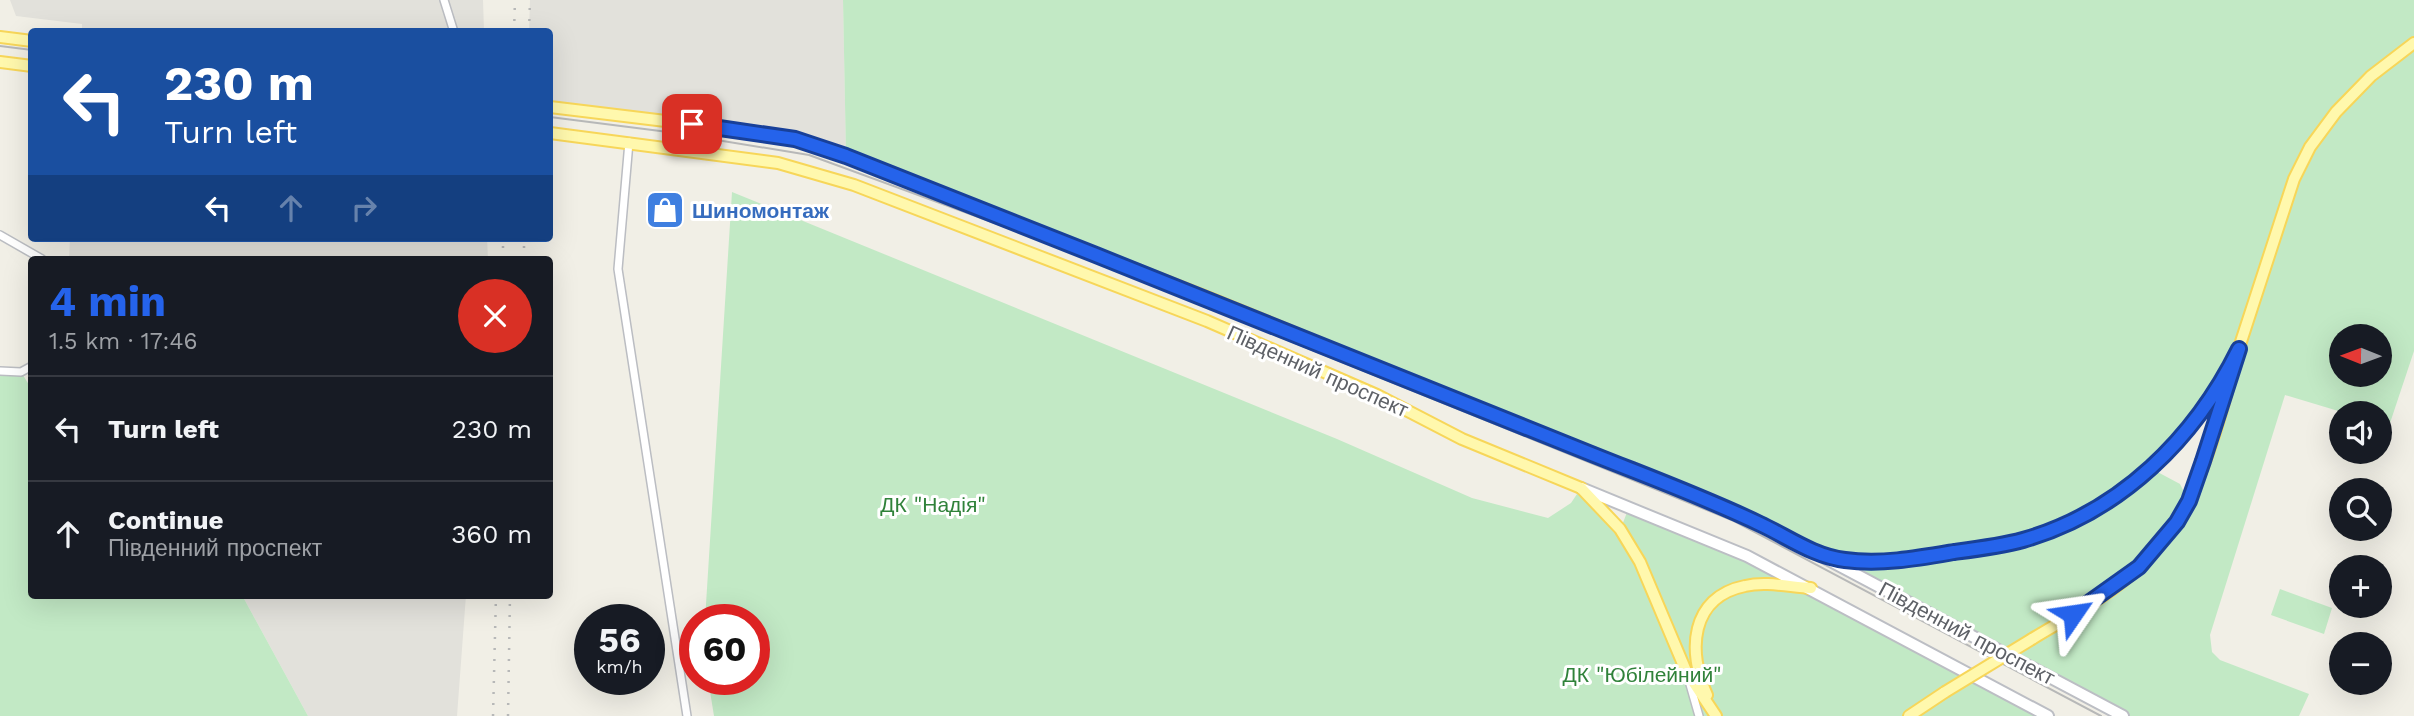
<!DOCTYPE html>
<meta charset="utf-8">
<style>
body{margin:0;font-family:"Work Sans",sans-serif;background:#20242c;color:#f1f3f6;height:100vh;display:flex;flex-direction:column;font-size:26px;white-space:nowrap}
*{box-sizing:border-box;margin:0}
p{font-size:23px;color:#9ea1a6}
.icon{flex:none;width:38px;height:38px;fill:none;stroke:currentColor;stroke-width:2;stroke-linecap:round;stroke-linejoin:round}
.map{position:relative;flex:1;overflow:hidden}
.sheet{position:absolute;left:28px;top:256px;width:525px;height:343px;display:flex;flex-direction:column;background:#171b24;border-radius:7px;box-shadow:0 7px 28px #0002}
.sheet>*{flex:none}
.banner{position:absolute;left:28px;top:28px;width:525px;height:214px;border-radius:7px;box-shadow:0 7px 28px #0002;background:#1a4fa0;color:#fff;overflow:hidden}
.needle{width:46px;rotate:271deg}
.controls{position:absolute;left:2329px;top:324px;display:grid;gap:14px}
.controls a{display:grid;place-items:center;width:63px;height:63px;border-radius:50%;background:#171b24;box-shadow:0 7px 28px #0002;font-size:35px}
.speed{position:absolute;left:574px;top:604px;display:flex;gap:14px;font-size:35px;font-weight:700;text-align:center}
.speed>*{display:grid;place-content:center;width:91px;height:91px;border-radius:50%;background:#171b24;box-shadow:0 7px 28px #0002;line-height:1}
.speed small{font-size:18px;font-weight:400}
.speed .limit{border:10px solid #d22;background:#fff;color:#111}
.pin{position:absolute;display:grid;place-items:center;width:60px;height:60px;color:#fff;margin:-30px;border-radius:14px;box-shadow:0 4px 10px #0006}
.me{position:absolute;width:77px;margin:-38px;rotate:58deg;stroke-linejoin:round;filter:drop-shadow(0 0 5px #0008)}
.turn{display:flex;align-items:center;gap:24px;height:147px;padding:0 21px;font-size:32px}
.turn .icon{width:91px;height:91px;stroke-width:2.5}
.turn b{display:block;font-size:49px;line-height:60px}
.lanes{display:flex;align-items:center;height:66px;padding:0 21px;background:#0003;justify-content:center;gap:35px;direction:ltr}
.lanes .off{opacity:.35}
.round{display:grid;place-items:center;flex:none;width:74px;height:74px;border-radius:37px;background:#20242c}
.headline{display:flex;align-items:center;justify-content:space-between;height:119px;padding:0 21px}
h1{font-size:42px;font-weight:700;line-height:52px;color:#2563eb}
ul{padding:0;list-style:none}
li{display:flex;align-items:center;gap:21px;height:105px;padding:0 21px;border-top:2px solid #363941}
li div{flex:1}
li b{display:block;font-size:26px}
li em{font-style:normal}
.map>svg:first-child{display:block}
.industrial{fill:#e2e1db}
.green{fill:#c2e9c5;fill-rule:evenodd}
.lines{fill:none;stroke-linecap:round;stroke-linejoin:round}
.street-casing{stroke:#bbbdc2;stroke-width:10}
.secondary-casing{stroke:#bcbec4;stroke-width:14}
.primary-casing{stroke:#f7d659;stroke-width:14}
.street{stroke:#fff;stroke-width:7}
.secondary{stroke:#fff;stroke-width:10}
.primary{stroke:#fff8ad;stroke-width:10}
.tram{stroke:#b7b8b8;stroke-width:2}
.rail{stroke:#b7b8b8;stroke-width:2.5;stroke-dasharray:2 9;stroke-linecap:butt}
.primary-bridge-casing{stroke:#f7d659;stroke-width:14;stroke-linecap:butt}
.primary-bridge{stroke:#fff8ad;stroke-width:10}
.route-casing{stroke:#184099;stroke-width:18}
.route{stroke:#2563eb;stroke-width:12}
.labels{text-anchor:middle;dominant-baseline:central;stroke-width:6;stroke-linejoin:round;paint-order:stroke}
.shop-label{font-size:21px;font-weight:bold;fill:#366cbe;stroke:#fff;text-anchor:start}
.street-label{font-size:21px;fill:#5e6167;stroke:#fff}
.park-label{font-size:21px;fill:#30823a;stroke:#fff}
</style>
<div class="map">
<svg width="2414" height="716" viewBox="0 0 2414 716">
<rect width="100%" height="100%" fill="#f1efe6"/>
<!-- industrial -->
<path class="industrial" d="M10,0H483L484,31H82V24L16,16Z
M530,0H843L846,156L816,145L550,107V32H529Z
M70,238H487L488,259H69Z
M242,595H466L457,716H308Z"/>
<!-- green -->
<path class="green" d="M843,0H2414V351L2389,426L2380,423V413H2345L2285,395L2210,635L2212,652L2220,660L2309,694L2299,716H2123L1760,524L846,156ZM2342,336H2380V374H2342ZM2224,380L2218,420L2188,500L2180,484L2150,468Z
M732,192L1337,439L1472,498L1548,518L1571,503L1581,488L1621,528L1629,507L1747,556L2048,716H714L708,679H754V620H705Z
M0,371L21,372L31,388L32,595H242L308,716H0Z
M2280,589L2332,608L2324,634L2271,615Z"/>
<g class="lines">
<defs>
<path id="street" d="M444,0L454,32
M629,142L618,269L687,716
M0,235L42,259
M0,371L21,372L32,366
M1689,681L1699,716"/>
<path id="secondary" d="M1581,488L1747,556L2048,716
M1825,558L2123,716"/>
<path id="primary" d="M0,37L32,41
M0,62L32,66
M550,107L748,131L816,145L1212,299L1760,524C1779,533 1797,546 1817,554C1854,568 1900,561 1938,555C1967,550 1999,548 2027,539C2125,505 2194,441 2239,349
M550,133L778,163L854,185L1207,321L1377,395L1462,439L1581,488L1620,529L1640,562L1686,671L1716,716
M2237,354L2294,179L2310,147L2336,112L2371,76L2414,43
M2032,639C2068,617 2108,597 2138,568C2192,518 2214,442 2232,373
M1707,695C1687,652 1690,597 1745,586C1766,581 1790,587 1811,588
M1909,716L1945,692"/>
</defs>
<!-- street casing -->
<use href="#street" class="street-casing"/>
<!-- secondary casing -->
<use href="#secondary" class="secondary-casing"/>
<!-- primary casing -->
<use href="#primary" class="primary-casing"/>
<!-- street -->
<use href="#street" class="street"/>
<!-- secondary -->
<use href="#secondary" class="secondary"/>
<!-- primary -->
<use href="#primary" class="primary"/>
<!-- tram -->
<path class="tram" d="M0,46L32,50
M550,117L668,132L809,155L1046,242L1734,521L2101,716"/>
<!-- rail -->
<path class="rail" d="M514,32L515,0
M529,32L530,0
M503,259V238
M524,259V238
M493,716L496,595
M508,716L510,595"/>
<defs>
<path id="primary-bridge" d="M1945,692L2032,639"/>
</defs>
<!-- primary-bridge casing -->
<use href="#primary-bridge" class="primary-bridge-casing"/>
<!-- primary-bridge -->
<use href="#primary-bridge" class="primary-bridge"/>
</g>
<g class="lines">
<defs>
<path id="route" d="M692,124L795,139L846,156C1096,254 1344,355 1594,455C1649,477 1706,498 1760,524C1788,537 1813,556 1845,560C1881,565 1919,558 1954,552C1977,549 2001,546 2023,540C2121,512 2195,438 2239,349L2203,461L2189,501L2177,522L2139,567L2073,614"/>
</defs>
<!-- route casing -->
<use href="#route" class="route-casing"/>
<!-- route -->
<use href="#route" class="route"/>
</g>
<!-- icons -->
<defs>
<symbol id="shop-square" viewBox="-11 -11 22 22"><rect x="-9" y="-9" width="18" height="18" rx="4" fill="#3f7fe0" stroke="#fff"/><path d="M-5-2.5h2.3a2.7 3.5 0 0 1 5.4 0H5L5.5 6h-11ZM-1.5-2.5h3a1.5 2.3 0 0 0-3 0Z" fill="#fff"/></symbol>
</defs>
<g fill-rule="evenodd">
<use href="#shop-square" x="643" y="188" width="44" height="44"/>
</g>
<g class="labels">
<!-- shop labels -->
<g class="shop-label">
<text x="692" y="210">Шиномонтаж</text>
</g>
<!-- street labels -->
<g class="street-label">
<text transform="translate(1318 371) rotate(24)">Південний проспект</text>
<text transform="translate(1967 633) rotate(28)">Південний проспект</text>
</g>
<!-- park labels -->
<g class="park-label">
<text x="933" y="504">ДК "Надія"</text>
<text x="1642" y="674">ДК "Юбілейний"</text>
</g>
</g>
</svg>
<div class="controls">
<a><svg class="needle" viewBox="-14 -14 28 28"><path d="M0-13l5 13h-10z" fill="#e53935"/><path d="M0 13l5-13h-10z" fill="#9ea1a6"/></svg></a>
<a><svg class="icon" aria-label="sound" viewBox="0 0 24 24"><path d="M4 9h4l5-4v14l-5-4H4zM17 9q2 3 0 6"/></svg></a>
<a><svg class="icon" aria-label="search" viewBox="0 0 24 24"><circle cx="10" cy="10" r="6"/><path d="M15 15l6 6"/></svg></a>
<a>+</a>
<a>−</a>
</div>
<div class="speed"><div>56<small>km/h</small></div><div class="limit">60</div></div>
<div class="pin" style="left:692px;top:124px;background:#d93025"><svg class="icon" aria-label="arrive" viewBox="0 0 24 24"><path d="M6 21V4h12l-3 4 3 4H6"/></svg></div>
<svg class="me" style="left:2073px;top:614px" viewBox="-20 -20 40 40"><path d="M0-17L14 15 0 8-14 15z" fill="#2563eb" stroke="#fff" stroke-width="4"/></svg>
<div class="banner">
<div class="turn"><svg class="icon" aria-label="left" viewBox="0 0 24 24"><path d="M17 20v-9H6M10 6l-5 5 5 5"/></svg><div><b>230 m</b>Turn left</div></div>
<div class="lanes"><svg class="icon" aria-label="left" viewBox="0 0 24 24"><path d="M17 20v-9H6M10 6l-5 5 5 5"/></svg><svg class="icon off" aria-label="ahead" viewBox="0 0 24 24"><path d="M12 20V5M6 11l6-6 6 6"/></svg><svg class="icon off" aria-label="right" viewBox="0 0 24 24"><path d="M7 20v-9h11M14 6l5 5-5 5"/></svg></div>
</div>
<section class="sheet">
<div class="headline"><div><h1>4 min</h1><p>1.5 km · 17:46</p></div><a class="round" style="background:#d93025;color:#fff"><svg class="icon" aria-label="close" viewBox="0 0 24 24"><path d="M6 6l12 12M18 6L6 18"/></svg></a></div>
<ul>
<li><svg class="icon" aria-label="left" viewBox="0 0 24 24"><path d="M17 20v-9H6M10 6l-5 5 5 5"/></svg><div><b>Turn left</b></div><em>230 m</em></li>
<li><svg class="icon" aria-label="ahead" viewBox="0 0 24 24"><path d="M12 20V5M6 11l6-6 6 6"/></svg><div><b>Continue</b><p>Південний проспект</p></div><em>360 m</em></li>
</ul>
</section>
</div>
